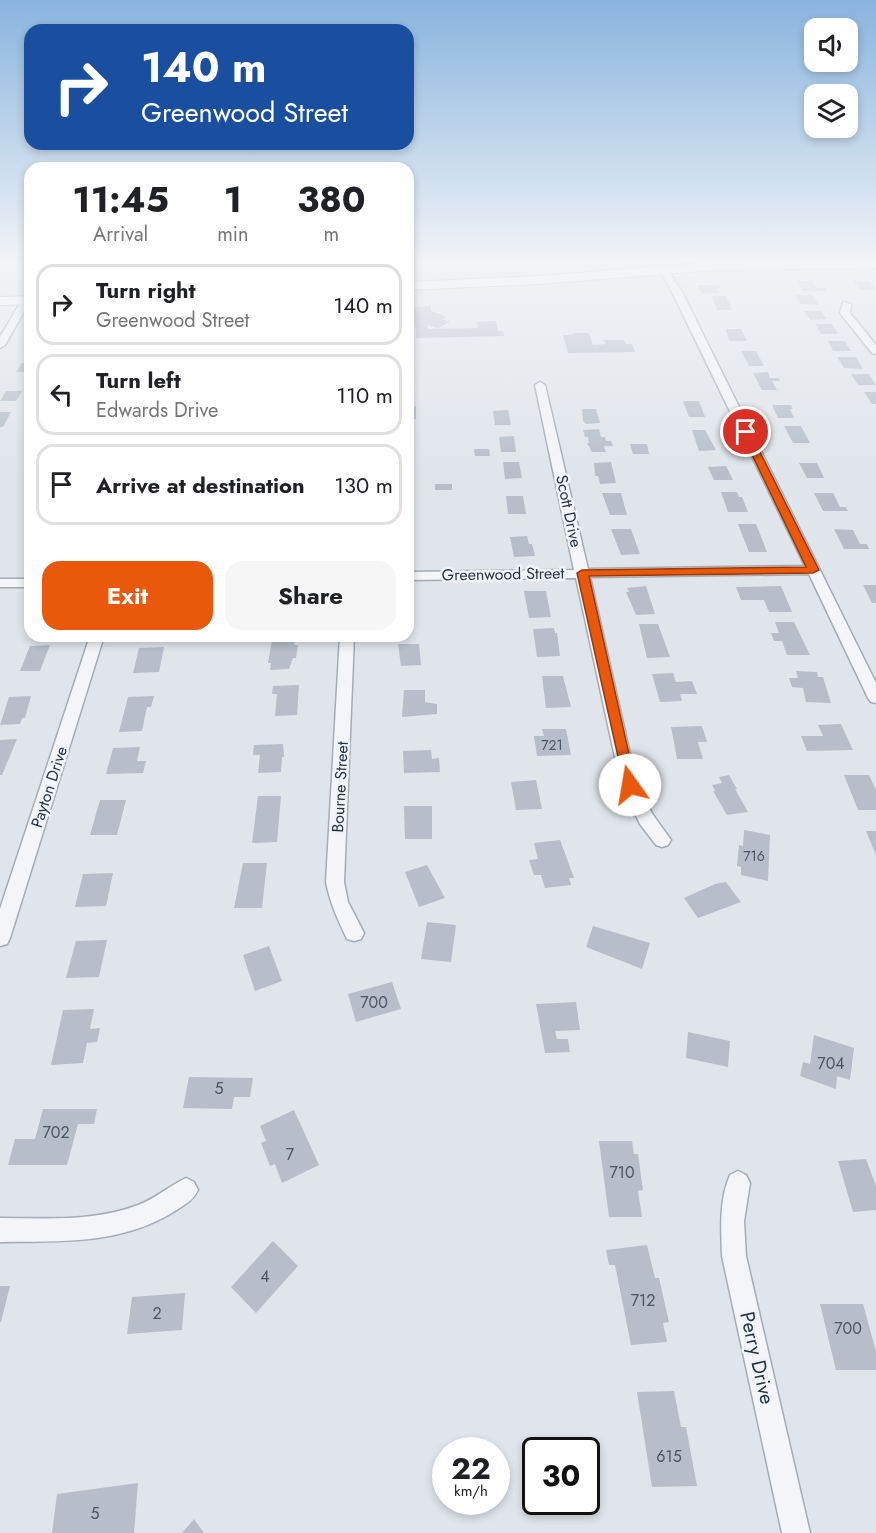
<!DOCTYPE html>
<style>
body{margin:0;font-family:Jost,sans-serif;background:#f6f6f6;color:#202124;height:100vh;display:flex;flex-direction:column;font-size:22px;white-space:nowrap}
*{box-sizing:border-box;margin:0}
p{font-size:20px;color:#757577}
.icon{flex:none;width:33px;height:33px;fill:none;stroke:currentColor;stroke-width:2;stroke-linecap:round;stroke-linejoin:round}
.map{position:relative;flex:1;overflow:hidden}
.panel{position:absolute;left:24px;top:162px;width:390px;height:480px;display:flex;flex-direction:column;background:#fff;border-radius:18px;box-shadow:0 3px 9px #0003}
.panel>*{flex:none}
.banner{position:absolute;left:24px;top:24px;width:390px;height:126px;border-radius:18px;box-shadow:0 3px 9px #0003;background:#1a4fa0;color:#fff;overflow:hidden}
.buttons{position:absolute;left:804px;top:18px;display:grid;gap:12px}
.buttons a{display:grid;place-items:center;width:54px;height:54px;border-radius:12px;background:#fff;box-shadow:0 3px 9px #0003;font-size:30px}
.speed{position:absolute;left:432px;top:1437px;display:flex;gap:12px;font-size:30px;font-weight:700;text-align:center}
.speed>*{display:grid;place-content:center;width:78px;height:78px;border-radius:50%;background:#fff;box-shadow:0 3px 9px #0003;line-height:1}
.speed small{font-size:15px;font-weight:400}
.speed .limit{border:3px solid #111;border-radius:9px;background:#fff;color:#111}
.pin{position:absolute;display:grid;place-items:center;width:51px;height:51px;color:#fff;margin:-26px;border:3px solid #fff;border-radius:50%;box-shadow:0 2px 6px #0007}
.me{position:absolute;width:66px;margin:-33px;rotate:347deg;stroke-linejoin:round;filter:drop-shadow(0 0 4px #0008)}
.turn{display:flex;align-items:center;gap:21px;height:126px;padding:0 18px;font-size:27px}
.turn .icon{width:78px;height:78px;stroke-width:2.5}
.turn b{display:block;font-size:42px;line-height:51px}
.eta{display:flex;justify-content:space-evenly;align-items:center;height:102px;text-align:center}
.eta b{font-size:36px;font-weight:700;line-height:42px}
.cta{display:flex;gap:12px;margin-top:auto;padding:12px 18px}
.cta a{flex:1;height:69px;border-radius:18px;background:#ea580c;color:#fff;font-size:24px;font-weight:700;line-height:69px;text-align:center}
.cta a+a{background:#f6f6f6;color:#202124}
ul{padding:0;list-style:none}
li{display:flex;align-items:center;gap:18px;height:81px;margin:0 12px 9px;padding:0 6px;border:3px solid #e0e0e0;border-radius:18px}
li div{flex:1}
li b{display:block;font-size:22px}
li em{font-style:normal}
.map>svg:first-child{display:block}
.building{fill:#b7bec9}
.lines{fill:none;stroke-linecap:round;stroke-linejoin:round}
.minor-casing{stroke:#a5acb6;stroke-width:3}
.secondary-casing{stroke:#a5acb6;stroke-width:2}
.minor{fill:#f4f5f8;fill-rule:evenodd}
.secondary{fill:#fff;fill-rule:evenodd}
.route{fill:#ea580c;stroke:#983908;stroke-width:1.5}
.labels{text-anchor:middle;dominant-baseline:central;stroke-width:5;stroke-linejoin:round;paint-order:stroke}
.number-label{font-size:14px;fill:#4b5565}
.street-label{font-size:16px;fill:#273244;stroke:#f0f4f8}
.near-number-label{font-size:16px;fill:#4b5565}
.near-street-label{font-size:20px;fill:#273244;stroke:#f0f4f8}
</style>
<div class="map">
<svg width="876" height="1533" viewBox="0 0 876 1533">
<rect width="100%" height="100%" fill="#e0e5eb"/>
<!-- building -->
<path class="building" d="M797,281H812L817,288H825L827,291H803Z
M853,281H869L876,290H860Z
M697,285H718L721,288H716L719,293L702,294Z
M796,295H813L818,305L800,304Z
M712,296H726L732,310H717Z
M431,306V311L447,317L442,319L450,322L438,328L427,325L428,329L478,328L476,322L496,321L498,331H503L504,336L416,338L415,325L408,328V313L412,311L411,307Z
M804,311H821L827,319L810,320Z
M815,324H832L838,334H821Z
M726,329H741L747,341H729Z
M572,333H589L593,345L606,344L604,340H624L626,344H632L635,352L568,353L563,335H573Z
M828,341H845L851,351H833Z
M741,351H756L764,366H749Z
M837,357H856L863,369L844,368Z
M22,363H30V372H16Z
M768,372L770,378H779L780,381H772L777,390H762L753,373Z
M851,374H869L876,385H858Z
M6,391H22L16,401H0Z
M864,392H876V404H872Z
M683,401H699L705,417H689Z
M772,405H791L793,409H790L794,418H778Z
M408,406H416V419L408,421Z
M582,409H596L600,423L586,424L583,421Z
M508,410L511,425H495L493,411Z
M0,412H11L3,427H0Z
M784,426H801L810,443H793Z
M599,429L601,437H605L606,441H611L613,446H604L606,452H592L587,443H589L588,437H585L583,430Z
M692,430H705L716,450L699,451Z
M514,436L516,452H501L499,437Z
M630,444H647L649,454H633Z
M474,449H489L490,456H475Z
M503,462H519L522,478L505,479Z
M611,462L616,483L600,484L598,476H595L594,463Z
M799,463H817L824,478H807Z
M726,466L733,480H714L708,467Z
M435,484H452V490H435Z
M721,492H737L739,497H742L748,512H728Z
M602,493H621L627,515H610Z
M814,493H833L840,507H846L848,511H823Z
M506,496H523L526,514H508Z
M738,524H756L767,552H749Z
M611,529H631L640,554L621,555Z
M834,529L853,530L860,544H867L869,549H844Z
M527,536L529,544H532L535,556L514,557L510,537Z
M863,585H876V603H872Z
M646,586L655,614L636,615L626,592H629L627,588Z
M781,586L792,612H769L764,600H741L736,587Z
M524,591H546L551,617L529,618Z
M775,622H794L810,655H787L782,641H774L771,633H779Z
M639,624H658L670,657L647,658Z
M554,628L555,633H557L560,656L537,657L533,629Z
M272,640H295L294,645H298L296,658H293L289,669L270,670L271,663H268Z
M398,644H419L421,665L401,666Z
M50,645L40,671H20L30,646Z
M164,647L159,672L133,673L139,648Z
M796,671L817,672L818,677H823L831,703L806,702L803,688L792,687L789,678H798Z
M673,673L676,682L692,681L697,694H680L682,701L660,702L652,674Z
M542,676H563L571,707L546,708Z
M299,685L297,715L275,716L277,694H272L273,686Z
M404,690H425V702L437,704V714L402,717Z
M31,696L25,718H22L20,724L0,725L9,697Z
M154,696L151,707H147L142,731L119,732L128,697Z
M841,724L853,750L807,751L801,736H823L818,725Z
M702,726L707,742H698L703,759H677L671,727Z
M542,729H566L571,755L537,756L534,736H544Z
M17,739L2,775H0V740Z
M283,744L284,757H282L281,772L258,773L260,755H253L254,745Z
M140,747L137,761H146L143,773L106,774L113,748Z
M431,750L432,759L439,758L440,772L404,773L403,751Z
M729,775L737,789H735L748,812L727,815L713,791H715L712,785L722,783L719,777Z
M844,775H869L876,790V810H858Z
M536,780L542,809L516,810L511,782Z
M258,796H281L277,842L252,843Z
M100,800H126L117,835H90Z
M404,806H432V839H405Z
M744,830L770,835L768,881L741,875V867L737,866L739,845L743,846Z
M866,831H876V855Z
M560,840L574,878H569L571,885L545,888L541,875H534L529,860L538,859L534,843Z
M243,863H267L262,908H234Z
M427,865L445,898L419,907L405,872Z
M113,873L106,906L75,907L83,874Z
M726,882L741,902L698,918L684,898L715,884Z
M427,922L456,925L451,962L421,959Z
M593,926L650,943L642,969L586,947Z
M107,940L99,977L66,978L76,941Z
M269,946L282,981L255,991L243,955Z
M392,982L401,1009L356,1022L348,994Z
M576,1002L580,1030L555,1031L557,1039H568L570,1052L545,1053L536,1004Z
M94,1009L90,1029L100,1028L97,1042L87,1043L83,1063L51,1065L63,1010Z
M688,1032L730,1041L728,1067L686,1058Z
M814,1035L854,1048L850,1080L837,1076L836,1089L800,1076L803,1062L810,1064Z
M189,1077L253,1078L250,1097H234L232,1109L183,1108Z
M43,1109H97L94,1124H78L67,1165H8L15,1139H35Z
M294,1110L319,1165L282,1183L275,1164L270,1166L261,1143L266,1141L260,1126Z
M599,1141H632L634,1154H638L643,1190L638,1191L642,1217H609Z
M866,1159L876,1186V1210L853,1212L838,1161Z
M273,1241L298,1266L256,1313L231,1287Z
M647,1245L655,1278H659L669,1322L663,1323L667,1342L631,1345L615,1265H609L606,1250Z
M0,1286H10L1,1322H0Z
M185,1293L182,1330L127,1334L132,1297Z
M820,1304H863L876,1351V1370H836Z
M674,1391L681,1427H686L697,1486L652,1487L637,1392Z
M138,1483L134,1533H52L57,1494Z
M194,1519L204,1533H182Z"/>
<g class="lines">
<defs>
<path id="minor" d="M660,267H666L682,292L876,683V703L871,702L868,698L809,574L590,577L637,785L653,815L671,840L668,845L662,847L656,845L640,824L621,785L576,578L408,580V572L574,570L535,385L540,382L545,385L588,569L805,566L672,292L659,269Z
M23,298H29L30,301L5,345L0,348V337Z
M843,302L851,304L850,313L876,345V354L872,353L840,313Z
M0,579H30V587H0Z
M90,636H104L10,938L7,944L0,946V909Z
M340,636H354L344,882L348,902L364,933L361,939L354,941L347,939C338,920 330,903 326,882Z
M738,1171L746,1175L750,1183L744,1221L746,1256L810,1533H782L722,1256C721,1229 719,1200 730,1175Z
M186,1178L194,1182L198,1190C193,1201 184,1205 175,1211C121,1245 61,1241 0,1242V1218C46,1218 94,1222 138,1205C155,1199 169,1186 186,1178Z"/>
<path id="secondary" d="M876,260V268L715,270L539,284L408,290V282L539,276L715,262Z
M30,296V304L0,305V297Z"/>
</defs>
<!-- minor casing -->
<use href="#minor" class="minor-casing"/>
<!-- secondary casing -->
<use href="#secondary" class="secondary-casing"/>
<!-- minor -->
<use href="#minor" class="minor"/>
<!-- secondary -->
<use href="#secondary" class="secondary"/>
</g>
<!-- sky -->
<linearGradient id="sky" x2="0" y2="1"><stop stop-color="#88b4de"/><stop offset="0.55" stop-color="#f1f3f6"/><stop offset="1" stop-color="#f1f3f6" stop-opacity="0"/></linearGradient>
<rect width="876" height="472" fill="url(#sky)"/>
<!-- route -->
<path class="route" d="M746,429L750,432L819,570L813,573L589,576L636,785L634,788H625L577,573L582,570L806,567L741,432Z"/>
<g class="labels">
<!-- number labels -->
<g class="number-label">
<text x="552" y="745">721</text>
<text x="754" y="856">716</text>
</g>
<!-- street labels -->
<g class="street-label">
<text transform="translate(569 511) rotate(78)">Scott Drive</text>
<text transform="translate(503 574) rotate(-1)">Greenwood Street</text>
<text transform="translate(49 787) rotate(-72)">Payton Drive</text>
<text transform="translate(340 787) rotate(-87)">Bourne Street</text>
</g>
<!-- near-number labels -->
<g class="near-number-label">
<text x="374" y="1002">700</text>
<text x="831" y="1063">704</text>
<text x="219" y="1088">5</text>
<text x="56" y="1132">702</text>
<text x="290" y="1154">7</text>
<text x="622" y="1172">710</text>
<text x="265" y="1276">4</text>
<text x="643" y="1300">712</text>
<text x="157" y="1313">2</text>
<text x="848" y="1328">700</text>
<text x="669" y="1456">615</text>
<text x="95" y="1513">5</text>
</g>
<!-- near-street labels -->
<g class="near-street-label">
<text transform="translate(757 1358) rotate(77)">Perry Drive</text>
</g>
</g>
</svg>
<div class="buttons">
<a><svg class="icon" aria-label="sound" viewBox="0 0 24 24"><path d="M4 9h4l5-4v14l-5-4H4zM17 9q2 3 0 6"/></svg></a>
<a><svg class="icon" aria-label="layers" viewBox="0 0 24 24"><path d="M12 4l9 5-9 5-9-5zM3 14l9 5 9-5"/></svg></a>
</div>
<div class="speed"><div>22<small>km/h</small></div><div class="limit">30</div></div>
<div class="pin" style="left:746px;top:432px;background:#d93025"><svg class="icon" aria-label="arrive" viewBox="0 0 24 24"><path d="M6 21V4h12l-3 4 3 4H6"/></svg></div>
<svg class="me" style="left:630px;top:785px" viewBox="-20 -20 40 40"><circle r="19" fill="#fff"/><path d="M0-13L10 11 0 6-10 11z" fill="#ea580c"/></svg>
<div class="banner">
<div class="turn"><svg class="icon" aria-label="right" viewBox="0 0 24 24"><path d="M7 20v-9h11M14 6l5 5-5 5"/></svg><div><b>140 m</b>Greenwood Street</div></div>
</div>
<section class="panel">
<div class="eta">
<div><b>11:45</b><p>Arrival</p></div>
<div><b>1</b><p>min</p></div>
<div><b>380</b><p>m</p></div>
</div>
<ul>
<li><svg class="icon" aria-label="right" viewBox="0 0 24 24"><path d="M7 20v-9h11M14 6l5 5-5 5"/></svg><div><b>Turn right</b><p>Greenwood Street</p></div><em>140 m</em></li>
<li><svg class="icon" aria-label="left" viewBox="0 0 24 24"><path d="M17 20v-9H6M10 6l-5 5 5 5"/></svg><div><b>Turn left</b><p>Edwards Drive</p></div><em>110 m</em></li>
<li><svg class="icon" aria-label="arrive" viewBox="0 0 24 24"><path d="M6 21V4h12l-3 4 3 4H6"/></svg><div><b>Arrive at destination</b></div><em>130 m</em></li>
</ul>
<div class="cta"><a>Exit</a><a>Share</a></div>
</section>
</div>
